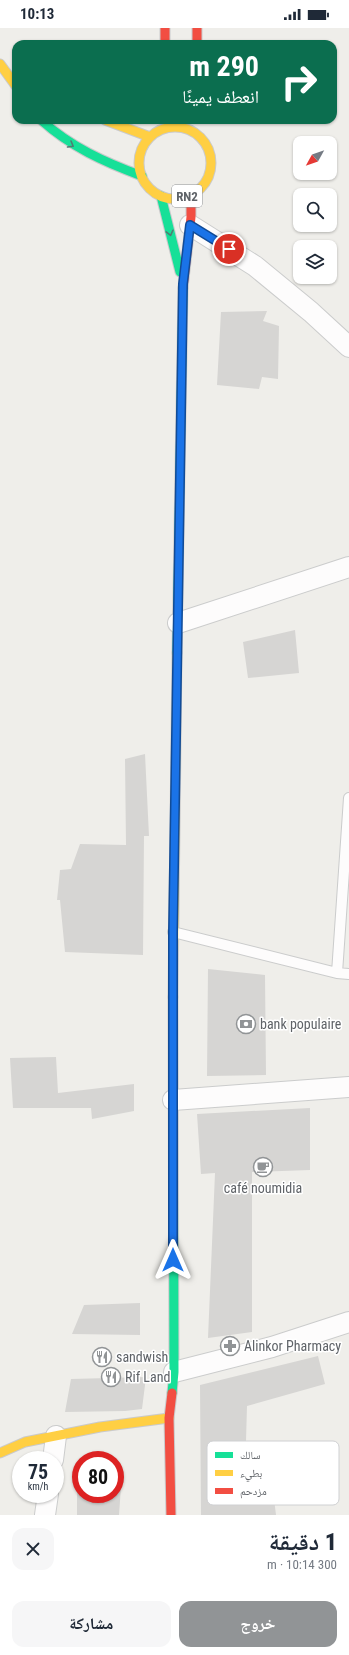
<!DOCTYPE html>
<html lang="ar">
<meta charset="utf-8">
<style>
body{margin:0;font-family:"Roboto Condensed","Noto Naskh Arabic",sans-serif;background:#f6f6f7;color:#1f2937;direction:rtl;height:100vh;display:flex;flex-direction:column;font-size:15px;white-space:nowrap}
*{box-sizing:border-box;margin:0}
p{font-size:13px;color:#747a83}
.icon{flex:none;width:22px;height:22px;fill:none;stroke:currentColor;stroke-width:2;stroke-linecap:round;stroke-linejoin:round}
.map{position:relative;height:1487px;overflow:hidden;direction:ltr}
.drawer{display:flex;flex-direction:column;background:#fff;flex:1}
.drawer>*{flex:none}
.hud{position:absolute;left:12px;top:12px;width:325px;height:84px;border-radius:12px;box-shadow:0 1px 3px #0004;direction:rtl;background:#0b6e4f;color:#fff;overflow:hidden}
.needle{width:26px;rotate:230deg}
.controls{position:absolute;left:293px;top:108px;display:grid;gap:8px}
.controls a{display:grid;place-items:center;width:44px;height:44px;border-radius:8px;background:#fff;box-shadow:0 1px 3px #0004;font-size:20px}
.speed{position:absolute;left:12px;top:1423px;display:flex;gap:8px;font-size:20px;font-weight:700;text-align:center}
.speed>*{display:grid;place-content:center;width:52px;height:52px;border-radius:50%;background:#fff;box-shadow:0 1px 3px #0004;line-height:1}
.speed small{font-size:10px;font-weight:400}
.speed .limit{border:6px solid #d22;background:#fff;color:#111}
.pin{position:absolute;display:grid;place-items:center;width:34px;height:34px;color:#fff;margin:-17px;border:2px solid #fff;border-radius:50%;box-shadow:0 1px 4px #0007}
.me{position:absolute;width:44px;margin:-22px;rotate:0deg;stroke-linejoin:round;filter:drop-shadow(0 0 3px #0008)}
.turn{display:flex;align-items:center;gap:14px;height:84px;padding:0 12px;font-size:18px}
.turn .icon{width:52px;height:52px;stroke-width:2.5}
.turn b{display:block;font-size:28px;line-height:34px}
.round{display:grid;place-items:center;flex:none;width:42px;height:42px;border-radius:12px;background:#f6f6f7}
.headline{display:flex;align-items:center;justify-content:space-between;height:68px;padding:0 12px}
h1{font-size:24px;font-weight:800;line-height:30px}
.button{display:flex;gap:8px;margin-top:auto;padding:8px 12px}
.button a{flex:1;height:46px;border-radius:12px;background:#919496;color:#fff;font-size:16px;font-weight:800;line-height:46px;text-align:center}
.button a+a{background:#f6f6f7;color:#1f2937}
.status{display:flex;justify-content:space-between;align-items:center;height:28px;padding:0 20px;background:#fff;direction:ltr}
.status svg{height:11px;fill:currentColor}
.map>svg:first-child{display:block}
.building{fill:#d6d5d3}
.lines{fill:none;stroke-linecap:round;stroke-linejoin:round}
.lane-casing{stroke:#cbcccc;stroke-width:12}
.street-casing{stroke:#cbcccc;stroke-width:22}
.fast-casing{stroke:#cacacb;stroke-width:11}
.slow-casing{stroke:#cacacb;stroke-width:11}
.jam-casing{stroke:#cacacb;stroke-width:11}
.lane{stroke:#fdfcfc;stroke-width:10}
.street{stroke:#fdfcfc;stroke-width:20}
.fast{stroke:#16e098;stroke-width:9}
.slow{stroke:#ffcf43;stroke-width:9}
.jam{stroke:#f24e42;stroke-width:9}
.oneway{stroke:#507c72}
.route-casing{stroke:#114b97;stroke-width:10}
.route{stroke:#1a73e8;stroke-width:7}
.labels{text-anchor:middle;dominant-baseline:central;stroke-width:3;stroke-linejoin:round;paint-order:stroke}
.shield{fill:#fff;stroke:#8f9295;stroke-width:1}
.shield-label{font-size:13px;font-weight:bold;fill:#5f6368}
.poi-label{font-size:14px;fill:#5f6368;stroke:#fff;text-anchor:start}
.key{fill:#fff;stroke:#cfd0d2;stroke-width:1}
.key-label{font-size:11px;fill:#5f6368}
</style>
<div class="status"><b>10:13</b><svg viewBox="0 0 49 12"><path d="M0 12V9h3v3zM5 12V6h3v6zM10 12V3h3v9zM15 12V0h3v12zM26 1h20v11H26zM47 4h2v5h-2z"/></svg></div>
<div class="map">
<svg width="349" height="1487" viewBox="0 0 349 1487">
<rect width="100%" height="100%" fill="#efeeea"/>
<!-- building -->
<path class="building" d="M267,283L263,293L279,298L278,351L262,349L259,361L217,357L221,284Z
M295,602L299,645L248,650L243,614Z
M145,726L149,808H144L143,927L65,924L60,872H57L60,842L71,841L80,816L126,817L125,731Z
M208,941L265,947L266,1047L207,1048Z
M56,1029L58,1065L134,1056V1083L92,1091L91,1080H13L10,1030Z
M310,1080V1142L252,1144V1304L208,1310L215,1145L201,1146L197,1086Z
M140,1275V1307L72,1306L84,1277Z
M318,1328L325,1356L247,1378L246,1413L268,1422L276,1487H201L200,1357Z
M146,1349L142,1381L125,1383L65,1384L71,1351Z
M77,1459H81V1466H115V1459H121L119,1487H77Z"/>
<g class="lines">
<defs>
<path id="lane" d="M173,904L337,945L349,946
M337,945L349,770"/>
<path id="street" d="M190,197L255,238L311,284L349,319
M178,595L349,539
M173,1072L349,1059
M174,1344L272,1319L349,1294
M53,1432L56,1408
M45,1487L48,1466"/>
<path id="fast" d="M41,92C71,119 104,134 142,148
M161,168L180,244
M177,625L183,260
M172,1365L174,1344L173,969"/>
<path id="slow" d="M0,36L16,58
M105,92L150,109
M139 135a36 36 0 1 1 72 0a36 36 0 1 1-72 0Z
M173,969L177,625
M0,1425L25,1414L100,1399L169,1390"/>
<path id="jam" d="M165,0V16
M197,0V16
M183,260L191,189V167
M171,1487L169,1390L172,1365"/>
</defs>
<!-- lane casing -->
<use href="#lane" class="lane-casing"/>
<!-- street casing -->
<use href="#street" class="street-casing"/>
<!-- fast casing -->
<use href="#fast" class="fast-casing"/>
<!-- slow casing -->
<use href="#slow" class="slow-casing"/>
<!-- jam casing -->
<use href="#jam" class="jam-casing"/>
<!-- lane -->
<use href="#lane" class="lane"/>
<!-- street -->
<use href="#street" class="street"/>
<!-- fast -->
<use href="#fast" class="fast"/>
<!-- slow -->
<use href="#slow" class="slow"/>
<!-- jam -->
<use href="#jam" class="jam"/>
</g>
<!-- one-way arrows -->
<defs><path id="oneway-chevron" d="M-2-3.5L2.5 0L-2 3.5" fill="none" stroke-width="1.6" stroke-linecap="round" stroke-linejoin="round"/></defs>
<g class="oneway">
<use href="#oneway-chevron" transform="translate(71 117) rotate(30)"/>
<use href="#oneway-chevron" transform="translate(170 205) rotate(76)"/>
</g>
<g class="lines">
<defs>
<path id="route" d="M173,1232V904L183,256L190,197L229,221"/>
</defs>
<!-- route casing -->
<use href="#route" class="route-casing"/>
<!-- route -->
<use href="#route" class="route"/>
</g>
<!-- icons -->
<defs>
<symbol id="bank-ring" viewBox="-11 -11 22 22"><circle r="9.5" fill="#fff" stroke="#919496" stroke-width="1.5"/><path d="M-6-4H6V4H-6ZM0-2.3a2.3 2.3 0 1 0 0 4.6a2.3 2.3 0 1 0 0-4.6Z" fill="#919496"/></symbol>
<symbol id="cafe-ring" viewBox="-11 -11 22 22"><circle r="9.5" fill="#fff" stroke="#919496" stroke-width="1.5"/><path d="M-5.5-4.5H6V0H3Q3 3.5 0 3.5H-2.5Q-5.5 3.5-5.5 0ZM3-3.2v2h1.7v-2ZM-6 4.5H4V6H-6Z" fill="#919496"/></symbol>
<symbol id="pharmacy-ring" viewBox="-11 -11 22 22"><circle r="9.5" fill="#fff" stroke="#919496" stroke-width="1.5"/><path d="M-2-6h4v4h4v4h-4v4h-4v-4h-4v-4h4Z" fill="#919496"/></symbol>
<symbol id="restaurant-ring" viewBox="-11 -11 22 22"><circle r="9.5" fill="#fff" stroke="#919496" stroke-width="1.5"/><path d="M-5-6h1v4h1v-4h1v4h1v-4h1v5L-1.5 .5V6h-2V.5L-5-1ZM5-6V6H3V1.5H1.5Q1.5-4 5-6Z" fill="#919496"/></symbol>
</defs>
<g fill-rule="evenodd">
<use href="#bank-ring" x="235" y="985" width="22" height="22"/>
<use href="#cafe-ring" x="252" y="1128" width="22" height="22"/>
<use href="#pharmacy-ring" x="219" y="1307" width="22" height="22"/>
<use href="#restaurant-ring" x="91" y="1318" width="22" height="22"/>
<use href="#restaurant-ring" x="100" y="1338" width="22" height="22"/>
</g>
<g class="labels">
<!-- shield labels -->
<rect class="shield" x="172" y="157" width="30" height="22" rx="3"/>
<g class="shield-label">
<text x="187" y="168">RN2</text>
</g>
<!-- poi labels -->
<g class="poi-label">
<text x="260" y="996">bank populaire</text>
<text x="263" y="1160" text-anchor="middle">café noumidia</text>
<text x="244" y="1318">Alinkor Pharmacy</text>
<text x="116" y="1329">sandwish</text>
<text x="125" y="1349">Rif Land</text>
</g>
</g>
<!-- legend -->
<rect x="207" y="1413" width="132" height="64" rx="6" class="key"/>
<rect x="215" y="1424" width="18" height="6" fill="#16e098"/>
<rect x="215" y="1442" width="18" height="6" fill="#ffcf43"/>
<rect x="215" y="1460" width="18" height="6" fill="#f24e42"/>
<g class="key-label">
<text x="240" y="1431">سالك</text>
<text x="240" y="1449">بطيء</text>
<text x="240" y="1467">مزدحم</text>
</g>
</svg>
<div class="controls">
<a><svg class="needle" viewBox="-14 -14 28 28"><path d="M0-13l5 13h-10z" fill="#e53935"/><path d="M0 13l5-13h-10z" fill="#747a83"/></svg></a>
<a><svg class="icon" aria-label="search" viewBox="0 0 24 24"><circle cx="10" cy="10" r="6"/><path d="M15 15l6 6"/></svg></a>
<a><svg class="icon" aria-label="layers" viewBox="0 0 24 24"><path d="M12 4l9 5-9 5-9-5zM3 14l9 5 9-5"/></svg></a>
</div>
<div class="speed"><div>75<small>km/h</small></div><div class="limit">80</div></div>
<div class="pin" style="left:229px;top:221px;background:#d93025"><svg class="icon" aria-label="arrive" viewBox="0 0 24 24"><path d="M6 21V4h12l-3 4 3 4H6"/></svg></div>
<svg class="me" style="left:173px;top:1232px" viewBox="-20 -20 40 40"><path d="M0-17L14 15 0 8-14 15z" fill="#1a73e8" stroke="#fff" stroke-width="4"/></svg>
<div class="hud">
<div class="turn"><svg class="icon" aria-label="right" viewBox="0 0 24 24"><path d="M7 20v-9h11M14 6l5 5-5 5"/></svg><div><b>290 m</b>انعطف يمينًا</div></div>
</div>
</div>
<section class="drawer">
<div class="headline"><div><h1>1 دقيقة</h1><p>300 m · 10:14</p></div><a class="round"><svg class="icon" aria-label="close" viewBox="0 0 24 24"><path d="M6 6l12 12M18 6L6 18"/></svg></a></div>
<div class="button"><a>خروج</a><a>مشاركة</a></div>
</section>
